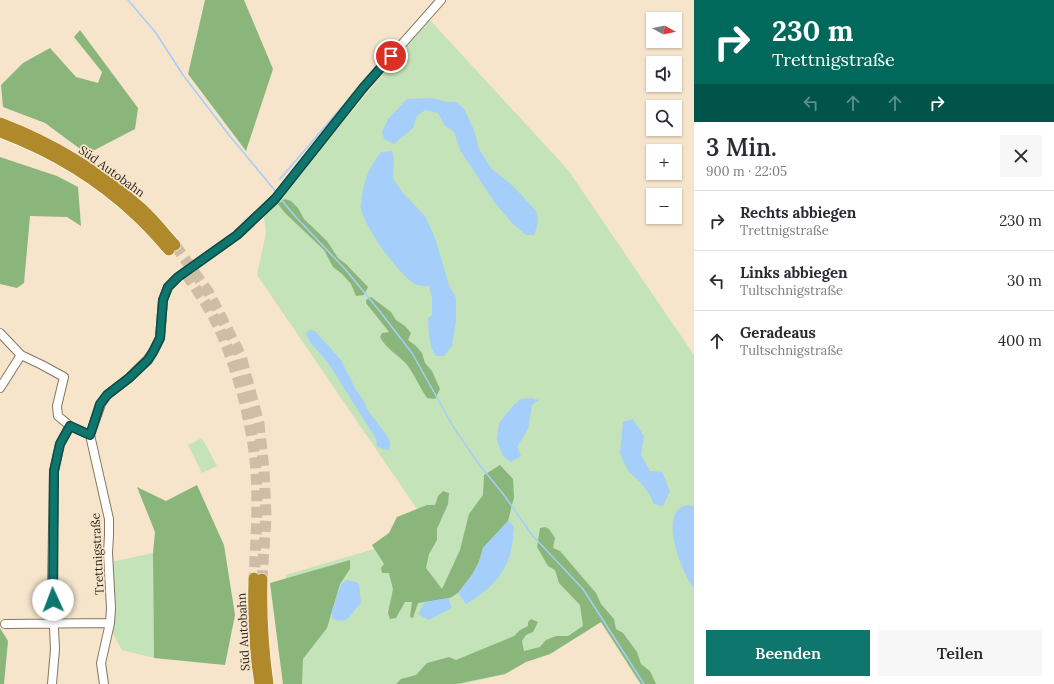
<!DOCTYPE html>
<html lang="de">
<meta charset="utf-8">
<style>
body{margin:0;font-family:Lora,serif;background:#f7f7f7;color:#2b2b33;height:100vh;display:flex;flex-direction:column;font-size:15px;white-space:nowrap}
*{box-sizing:border-box;margin:0}
p{font-size:13px;color:#7c7c81}
.icon{flex:none;width:22px;height:22px;fill:none;stroke:currentColor;stroke-width:2;stroke-linecap:round;stroke-linejoin:round}
.map{position:relative;flex:1;overflow:hidden}
.details{display:flex;flex-direction:column;background:#fff;width:360px}
.details>*{flex:none}
.guide{background:#00695c;color:#fff;overflow:hidden}
.needle{width:26px;rotate:98deg}
.fabs{position:absolute;left:646px;top:12px;display:grid;gap:8px}
.fabs a{display:grid;place-items:center;width:36px;height:36px;border-radius:0px;background:#fff;box-shadow:0 1px 3px #0004;font-size:20px}
.pin{position:absolute;display:grid;place-items:center;width:34px;height:34px;color:#fff;margin:-17px;border:2px solid #fff;border-radius:50%;box-shadow:0 1px 4px #0007}
.me{position:absolute;width:44px;margin:-22px;rotate:358deg;stroke-linejoin:round;filter:drop-shadow(0 0 3px #0008)}
.turn{display:flex;align-items:center;gap:14px;height:84px;padding:0 12px;font-size:18px}
.turn .icon{width:52px;height:52px;stroke-width:2.5}
.turn b{display:block;font-size:28px;line-height:34px}
.lanes{display:flex;align-items:center;height:38px;padding:0 12px;background:#0003;justify-content:center;gap:20px;direction:ltr}
.lanes .off{opacity:.35}
.round{display:grid;place-items:center;flex:none;width:42px;height:42px;border-radius:0px;background:#f7f7f7}
.headline{display:flex;align-items:center;justify-content:space-between;height:68px;padding:0 12px}
h1{font-size:24px;font-weight:600;line-height:30px}
.button{display:flex;gap:8px;margin-top:auto;padding:8px 12px}
.button a{flex:1;height:46px;border-radius:0px;background:#0f766e;color:#fff;font-size:16px;font-weight:600;line-height:46px;text-align:center}
.button a+a{background:#f7f7f7;color:#2b2b33}
ul{padding:0;list-style:none}
li{display:flex;align-items:center;gap:12px;height:60px;padding:0 12px;border-top:1px solid #e1e1e2}
li div{flex:1}
li b{display:block;font-size:15px}
li em{font-style:normal}
main{display:flex;flex:1;min-height:0}
.map>svg:first-child{display:block}
.green{fill:#c4e3b8}
.forest{fill:#8bb67b}
.water{fill:#a5cefa}
.lines{fill:none;stroke-linecap:round;stroke-linejoin:round}
.stream{stroke:#a5cefa;stroke-width:1.5}
.highway-tunnel{stroke:#cebea8;stroke-width:11;stroke-dasharray:11 5.5;stroke-linecap:butt}
.minor-casing{stroke:#85765f;stroke-width:10}
.highway-casing{stroke:#fff;stroke-width:12}
.minor{stroke:#fff;stroke-width:8}
.highway{stroke:#af892a;stroke-width:11}
.route-casing{stroke:#0a4d48;stroke-width:10}
.route{stroke:#0f766e;stroke-width:7}
.labels{text-anchor:middle;dominant-baseline:central;stroke-width:3.5;stroke-linejoin:round;paint-order:stroke}
.street-label{font-size:12px;fill:#2e271e;stroke:#f6e4cb}
</style>
<main>
<div class="map">
<svg width="694" height="684" viewBox="0 0 694 684">
<rect width="100%" height="100%" fill="#f6e4cb"/>
<!-- green -->
<path class="green" d="M429,19L568,170L694,355V684H640L601,622L550,654L526,662L505,674L462,684H284L278,647L286,575L374,549L419,512L257,275L266,233L264,217Z
M202,438L217,466L202,473L188,445Z
M153,553L154,658L122,650L112,632L115,603L111,562Z"/>
<!-- forest -->
<path class="forest" d="M205,0H244L273,69L246,151L188,74Z
M80,30L138,108L135,129L87,154L45,123L3,107L1,85L23,63L50,48L76,77L98,83L102,72L74,37Z
M0,157L57,176L78,187L81,226L67,217L30,216L24,283L17,288L0,284Z
M285,199L291,201L298,208L304,219L327,241L338,258L346,264L368,287L364,295L356,296L351,284L342,274L333,267L324,250L285,213L278,204Z
M371,297L391,312L396,320L405,326L411,333L408,340L415,345L422,353L425,363L432,371L440,389L435,399L427,398C420,388 415,376 408,366C399,355 386,349 380,337L382,333L389,332L366,303V300Z
M500,465L513,479L514,497L508,521L483,548L479,562L472,575L458,593L450,598L418,603L413,618L410,617L412,602H405L396,618L390,619L388,613L393,589L389,573H382L381,568L384,564L372,545L389,533L397,517L427,505H435L438,496L443,491L449,493L448,504L437,529V540L429,554L426,568L442,589L460,550L469,514L483,495L484,475Z
M197,485L224,545L235,615L225,665L154,658L153,553L155,532L137,487L166,501Z
M545,527L549,529L555,538L553,548L560,551L596,593L601,604L614,619L616,629L623,633L637,652L641,664L650,671L656,684H641L601,622L550,654L526,662L505,674L456,684H396L401,679L416,675L427,663L449,657L456,660L514,636L520,630L528,626V622L531,619L538,622L533,632L526,635L522,641L524,651L540,647L546,640L556,636H568L583,626L580,605L559,583L555,570L548,566L537,547L540,528Z
M350,560V569L340,584L327,628L303,659L302,684H283L270,583Z
M0,628L8,641L4,684H0Z"/>
<!-- water -->
<path class="water" d="M432,98L447,102H456L464,109L474,130L479,149L491,168L514,187L536,211L538,219L537,227L534,235H526L513,224L495,203L460,150L454,132L445,126L438,113L425,110L417,116L413,128L394,144L384,139L382,132L388,119L407,99Z
M392,151L394,158L393,178L402,192L425,216L435,238L449,285L456,298V321L452,346L444,356H436C428,346 429,331 428,318L432,315V298L429,286C426,286 421,286 417,285C401,279 364,226 361,209C360,205 362,200 362,197C364,179 370,166 381,152Z
M309,330L315,331L341,360L356,390L364,401L367,409L388,437L390,443V447L388,450L383,449L377,446L376,439L329,364L310,342L306,334Z
M532,398L539,400L532,405L528,429L517,447L521,456L511,462L503,456L497,440L499,423L514,405L521,399Z
M633,419L644,436L641,455L650,471L662,472L670,491L663,506L654,504L650,495L640,482L628,471L620,453L623,422Z
M688,505L694,506V588C682,574 656,509 688,505Z
M508,521L514,526C513,534 513,543 511,551C504,577 488,591 466,604L458,593L472,575L479,562L483,548Z
M347,580L356,582L359,584L361,603C352,611 350,624 335,620L332,617V611L341,584Z
M448,598L452,608L429,620L418,614L425,602Z"/>
<g class="lines">
<!-- stream -->
<path class="stream" d="M128,0L156,33L183,75L229,135L277,193
M378,65L406,34
M280,179L352,95
M280,198L294,215L345,269L378,309L412,353L454,428L478,463L504,495L532,535L583,589L644,684"/>
<!-- highway-tunnel -->
<path class="highway-tunnel" d="M175,245L209,293L241,356L259,424L264,469L266,517L262,579
M186,274C198,291 210,309 219,328C238,370 253,426 256,472C258,507 256,543 254,578"/>
<defs>
<path id="minor" d="M0,333L21,355L42,365L64,377L57,406L58,416L70,426L90,435
M0,388L21,355
M90,435L101,404L107,395L129,378L148,359L153,352L160,338L163,300L168,287L178,277L237,235L275,199L363,88L441,0
M90,435L109,519V535L108,553L111,608L110,623L101,663L104,684
M5,624L110,623
M52,684L55,649L52,588L54,471L60,444L70,426"/>
<path id="highway" d="M0,123C53,143 100,172 142,209C154,220 164,233 175,245
M0,132C51,151 98,179 138,217C149,227 159,239 169,250
M254,578C253,614 254,649 260,684
M262,579C261,614 263,649 268,684"/>
</defs>
<!-- minor casing -->
<use href="#minor" class="minor-casing"/>
<!-- highway casing -->
<use href="#highway" class="highway-casing"/>
<!-- minor -->
<use href="#minor" class="minor"/>
<!-- highway -->
<use href="#highway" class="highway"/>
</g>
<g class="lines">
<defs>
<path id="route" d="M53,600L54,471L60,444L70,426L90,435L100,404L107,395L129,378L148,360L153,352L160,338L163,300L168,287L178,277L237,235L275,199L363,88L391,56"/>
</defs>
<!-- route casing -->
<use href="#route" class="route-casing"/>
<!-- route -->
<use href="#route" class="route"/>
</g>
<g class="labels">
<!-- street labels -->
<g class="street-label">
<text transform="translate(112 171) rotate(36)">Süd Autobahn</text>
<text transform="translate(97 554) rotate(-93)">Trettnigstraße</text>
<text transform="translate(243 632) rotate(-93)">Süd Autobahn</text>
</g>
</g>
</svg>
<div class="fabs">
<a><svg class="needle" viewBox="-14 -14 28 28"><path d="M0-13l5 13h-10z" fill="#e53935"/><path d="M0 13l5-13h-10z" fill="#7c7c81"/></svg></a>
<a><svg class="icon" aria-label="sound" viewBox="0 0 24 24"><path d="M4 9h4l5-4v14l-5-4H4zM17 9q2 3 0 6"/></svg></a>
<a><svg class="icon" aria-label="search" viewBox="0 0 24 24"><circle cx="10" cy="10" r="6"/><path d="M15 15l6 6"/></svg></a>
<a>+</a>
<a>−</a>
</div>
<div class="pin" style="left:391px;top:56px;background:#d93025"><svg class="icon" aria-label="arrive" viewBox="0 0 24 24"><path d="M6 21V4h12l-3 4 3 4H6"/></svg></div>
<svg class="me" style="left:53px;top:600px" viewBox="-20 -20 40 40"><circle r="19" fill="#fff"/><path d="M0-13L10 11 0 6-10 11z" fill="#0f766e"/></svg>
</div>
<section class="details">
<div class="guide">
<div class="turn"><svg class="icon" aria-label="right" viewBox="0 0 24 24"><path d="M7 20v-9h11M14 6l5 5-5 5"/></svg><div><b>230 m</b>Trettnigstraße</div></div>
<div class="lanes"><svg class="icon off" aria-label="left" viewBox="0 0 24 24"><path d="M17 20v-9H6M10 6l-5 5 5 5"/></svg><svg class="icon off" aria-label="ahead" viewBox="0 0 24 24"><path d="M12 20V5M6 11l6-6 6 6"/></svg><svg class="icon off" aria-label="ahead" viewBox="0 0 24 24"><path d="M12 20V5M6 11l6-6 6 6"/></svg><svg class="icon" aria-label="right" viewBox="0 0 24 24"><path d="M7 20v-9h11M14 6l5 5-5 5"/></svg></div>
</div>
<div class="headline"><div><h1>3 Min.</h1><p>900 m · 22:05</p></div><a class="round"><svg class="icon" aria-label="close" viewBox="0 0 24 24"><path d="M6 6l12 12M18 6L6 18"/></svg></a></div>
<ul>
<li><svg class="icon" aria-label="right" viewBox="0 0 24 24"><path d="M7 20v-9h11M14 6l5 5-5 5"/></svg><div><b>Rechts abbiegen</b><p>Trettnigstraße</p></div><em>230 m</em></li>
<li><svg class="icon" aria-label="left" viewBox="0 0 24 24"><path d="M17 20v-9H6M10 6l-5 5 5 5"/></svg><div><b>Links abbiegen</b><p>Tultschnigstraße</p></div><em>30 m</em></li>
<li><svg class="icon" aria-label="ahead" viewBox="0 0 24 24"><path d="M12 20V5M6 11l6-6 6 6"/></svg><div><b>Geradeaus</b><p>Tultschnigstraße</p></div><em>400 m</em></li>
</ul>
<div class="button"><a>Beenden</a><a>Teilen</a></div>
</section>
</main>
